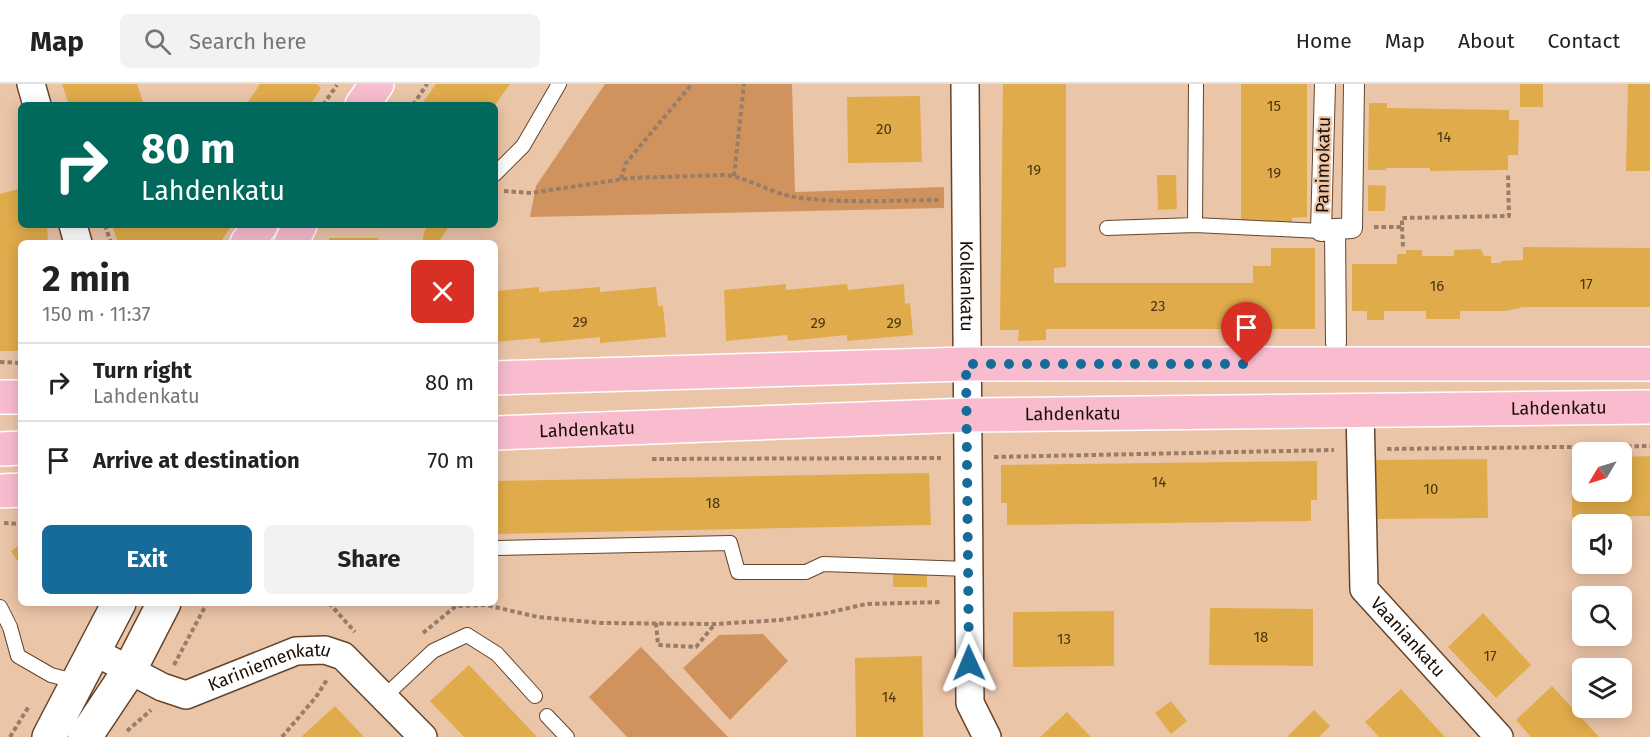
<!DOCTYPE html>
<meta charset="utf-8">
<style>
body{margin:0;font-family:"Fira Sans",sans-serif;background:#f2f2f2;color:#222;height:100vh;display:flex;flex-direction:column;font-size:22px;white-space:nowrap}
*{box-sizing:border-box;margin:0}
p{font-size:20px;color:#767676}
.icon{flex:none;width:33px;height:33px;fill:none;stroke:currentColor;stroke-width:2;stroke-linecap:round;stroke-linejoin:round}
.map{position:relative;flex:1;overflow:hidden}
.panel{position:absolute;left:18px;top:156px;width:480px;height:366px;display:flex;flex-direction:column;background:#fff;border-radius:9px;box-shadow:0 3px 15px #0003}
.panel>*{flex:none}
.hud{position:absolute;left:18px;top:18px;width:480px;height:126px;border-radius:9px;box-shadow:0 3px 15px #0003;background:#00695c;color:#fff;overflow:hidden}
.needle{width:39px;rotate:232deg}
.tools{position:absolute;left:1572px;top:358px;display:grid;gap:12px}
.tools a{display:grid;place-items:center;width:60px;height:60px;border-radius:9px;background:#fff;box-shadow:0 3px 15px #0003;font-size:30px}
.pin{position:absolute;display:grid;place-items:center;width:51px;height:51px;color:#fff;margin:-62px -26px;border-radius:50% 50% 50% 0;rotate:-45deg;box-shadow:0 0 6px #0007}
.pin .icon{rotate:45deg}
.me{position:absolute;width:66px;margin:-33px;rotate:359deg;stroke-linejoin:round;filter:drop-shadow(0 0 4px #0008)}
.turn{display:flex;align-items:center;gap:21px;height:126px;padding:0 24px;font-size:27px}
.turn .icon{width:78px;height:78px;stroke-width:2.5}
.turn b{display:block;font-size:42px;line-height:51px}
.round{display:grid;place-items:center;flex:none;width:63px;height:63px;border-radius:9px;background:#f2f2f2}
.overview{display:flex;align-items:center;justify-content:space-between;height:102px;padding:0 24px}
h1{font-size:36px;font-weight:700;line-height:45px}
.primary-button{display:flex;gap:12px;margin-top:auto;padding:12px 24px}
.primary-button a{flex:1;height:69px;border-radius:9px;background:#166b9b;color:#fff;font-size:24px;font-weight:700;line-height:69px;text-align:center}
.primary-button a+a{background:#f2f2f2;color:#222}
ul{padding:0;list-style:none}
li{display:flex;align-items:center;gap:18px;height:78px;padding:0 24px;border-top:2px solid #e0e0e0}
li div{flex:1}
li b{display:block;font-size:22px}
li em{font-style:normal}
header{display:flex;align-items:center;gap:36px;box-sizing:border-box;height:84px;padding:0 30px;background:#fff;border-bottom:2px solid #e0e0e0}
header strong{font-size:28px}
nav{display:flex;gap:33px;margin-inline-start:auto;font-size:21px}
.search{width:420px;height:54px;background:#f2f2f2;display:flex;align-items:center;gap:15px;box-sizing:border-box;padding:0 21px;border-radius:9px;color:#767676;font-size:22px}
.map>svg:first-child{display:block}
.green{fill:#d0935e}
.building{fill:#e0ac4b}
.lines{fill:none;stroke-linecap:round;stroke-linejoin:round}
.service-casing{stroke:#64452b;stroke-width:16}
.pedestrian-casing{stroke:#64452b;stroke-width:22}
.minor-casing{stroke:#64452b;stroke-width:30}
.tertiary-casing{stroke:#64452b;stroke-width:36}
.primary-casing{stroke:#fff;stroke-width:36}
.path{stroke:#997d68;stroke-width:4;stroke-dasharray:4.5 3;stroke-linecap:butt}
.service{stroke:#fff;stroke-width:14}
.pedestrian{stroke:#fff;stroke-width:20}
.minor{stroke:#fff;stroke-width:27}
.tertiary{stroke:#fff;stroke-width:33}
.primary{stroke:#f9bccf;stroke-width:33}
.route{stroke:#166b9b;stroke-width:10;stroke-dasharray:0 18}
.labels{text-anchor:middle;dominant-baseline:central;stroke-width:4.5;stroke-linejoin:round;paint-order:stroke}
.number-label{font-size:15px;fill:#4c3516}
.street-label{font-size:18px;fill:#1a0d04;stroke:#ebc5a8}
</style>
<header>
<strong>Map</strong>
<div class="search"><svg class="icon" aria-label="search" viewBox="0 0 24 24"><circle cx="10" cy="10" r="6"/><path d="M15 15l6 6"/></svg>Search here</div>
<nav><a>Home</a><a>Map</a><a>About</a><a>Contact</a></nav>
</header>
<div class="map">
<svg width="1650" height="653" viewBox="0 0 1650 653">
<rect width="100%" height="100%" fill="#ebc5a8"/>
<!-- green -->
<path class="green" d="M605,0H792L795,108L944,103V124L530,133L536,102Z
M763,550L788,577L730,636L683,584L719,551Z
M641,563L728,653H627L589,613Z"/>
<!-- building -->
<path class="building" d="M62,0H137L144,21H69Z
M260,0H316L321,4L310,21H246Z
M436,0H510L495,21H421Z
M1003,0H1066V183L1054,184V199H1253V182H1271V164H1315V245H1046V256L1018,257L1019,246H1000Z
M1241,0H1307V133L1292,134V139H1241Z
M1520,0H1543V23H1520Z
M1628,0H1650V87H1626Z
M920,12L922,78L848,79L847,13Z
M1369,19H1387V24L1509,26V36H1519L1518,71H1508V86L1430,87V84H1386V86H1368Z
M1157,91H1176L1177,125L1158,126Z
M1368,101L1386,102L1385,127H1368Z
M21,104V141H47L48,159H21V267H0V110Z
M112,141H232L220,159H118Z
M429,141H450L438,159H422L424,148Z
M329,154H378V159H329Z
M1523,163L1650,164V223H1523L1506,227H1460V235H1426V227H1384V236H1367V227H1352V180H1397V170H1406V166H1422V172H1454V166L1481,165L1484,172H1491V179H1501V177L1523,176Z
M786,200V206L847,200L848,206L904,200L905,220L910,219L913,251L847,257V251L788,257L787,251L726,257L724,206Z
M539,203V208L600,203V208L656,203L658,222H663L666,253L600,259V253L540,259V254L495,258V207Z
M1650,372V432L1572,433V373H1582V408H1622V373Z
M1487,375L1488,434L1374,435L1373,376Z
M1317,377V416H1311V437L1007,441V419H1001V381Z
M929,389L931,441L495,450V397Z
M21,460V482L11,467Z
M927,489V503H893V490Z
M1210,524L1313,525V582L1209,581Z
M1114,527V582L1013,583V528Z
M1483,529L1531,581L1496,614L1448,563Z
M922,572L923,653H856L855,574Z
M469,581L524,639L537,653H464L430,617Z
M1552,602L1599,653H1531L1516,636Z
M1401,605L1445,653H1379L1365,638Z
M1171,617L1187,637L1171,650L1155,629Z
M335,622L364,653H301Z
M1314,626L1330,642L1319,653H1287Z
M1067,628L1091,653H1040Z"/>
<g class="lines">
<defs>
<path id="service" d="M1196,0L1195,141L1321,147
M495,90L523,62L559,0
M1107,144L1195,141
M495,464L730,459L738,488H806L823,480L968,485
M0,523L10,543L18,572L51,591L78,598
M384,613L433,567L467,551L497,570L535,612
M547,632L567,653"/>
<path id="pedestrian" d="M1325,0L1321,147L1335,145
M1336,259L1335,145L1352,144L1354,0"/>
<g id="minor">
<path d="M31,0L37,21"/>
<path id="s1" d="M965,0L970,619L987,653"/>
<path d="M73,141L78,159"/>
<path id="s2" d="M1360,326L1364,505L1499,653"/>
<path id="s3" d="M95,568L162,603L186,611L296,567L325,566L343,572L423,653"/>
</g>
<path id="tertiary" d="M49,653L119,519
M85,653L129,587L164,519"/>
<g id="primary">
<path d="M362,21L377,0"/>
<path d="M247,159L261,141"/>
<path d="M291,159L300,141"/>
<path d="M495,294L966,280H1650"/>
<path d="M0,313H21"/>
<path id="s4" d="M495,349L968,331L1650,323"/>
<path d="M0,365L21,364"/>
<path d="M0,407L21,406"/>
</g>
</defs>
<!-- service casing -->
<use href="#service" class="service-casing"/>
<!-- pedestrian casing -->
<use href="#pedestrian" class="pedestrian-casing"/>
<!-- minor casing -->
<use href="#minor" class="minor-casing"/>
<!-- tertiary casing -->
<use href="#tertiary" class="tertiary-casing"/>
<!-- primary casing -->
<use href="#primary" class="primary-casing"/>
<!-- path -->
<path class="path" d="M323,21L337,1
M413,21L427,0
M734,92L744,0
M621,95L626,79L692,0
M504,107L531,109L630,94L724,91C748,93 770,109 794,113C842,120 893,116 941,116
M105,141L111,159
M1374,143H1402V134L1509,132L1508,89
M1402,143L1403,163
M0,278L21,279
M1387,365L1650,362
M994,373L1334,366
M652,375L941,374
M4,439L21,440
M329,519L355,548
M656,539L658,561L696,563L714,541
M423,549L456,522L486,521L538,533L601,539L715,540L780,536L827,529L866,520L942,518
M174,581L207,519
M127,647L151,626
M10,653L29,622
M282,653L316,613L328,594"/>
<!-- service -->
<use href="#service" class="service"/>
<!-- pedestrian -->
<use href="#pedestrian" class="pedestrian"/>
<!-- minor -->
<use href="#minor" class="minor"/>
<!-- tertiary -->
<use href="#tertiary" class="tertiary"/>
<!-- primary -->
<use href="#primary" class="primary"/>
</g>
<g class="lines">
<!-- route -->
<path class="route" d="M969,579L966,280H1247"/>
</g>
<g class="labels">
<!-- number labels -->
<g class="number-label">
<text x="1274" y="22">15</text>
<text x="884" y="45">20</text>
<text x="1444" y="53">14</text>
<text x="1034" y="86">19</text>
<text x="1274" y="89">19</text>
<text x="1586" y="200">17</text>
<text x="1437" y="202">16</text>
<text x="1158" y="222">23</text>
<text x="580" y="238">29</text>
<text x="818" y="239">29</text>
<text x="894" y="239">29</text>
<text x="1159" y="398">14</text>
<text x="1431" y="405">10</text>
<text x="713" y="419">18</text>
<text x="1261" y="553">18</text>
<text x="1064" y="555">13</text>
<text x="1490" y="572">17</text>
<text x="889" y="613">14</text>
</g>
<!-- street labels -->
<g class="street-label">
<text transform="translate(1323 81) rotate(-89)">Panimokatu</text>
<text stroke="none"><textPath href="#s1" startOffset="202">Kolkankatu</textPath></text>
<text stroke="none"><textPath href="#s4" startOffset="1064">Lahdenkatu</textPath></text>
<text stroke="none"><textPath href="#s4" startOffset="578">Lahdenkatu</textPath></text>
<text stroke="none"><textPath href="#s4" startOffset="92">Lahdenkatu</textPath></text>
<text stroke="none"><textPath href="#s2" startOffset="244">Vaaniankatu</textPath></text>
<text stroke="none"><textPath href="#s3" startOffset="190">Kariniemenkatu</textPath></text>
</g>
</g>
</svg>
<div class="tools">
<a><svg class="needle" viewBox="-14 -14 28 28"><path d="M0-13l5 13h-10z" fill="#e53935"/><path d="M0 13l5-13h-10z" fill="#767676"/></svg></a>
<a><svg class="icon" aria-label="sound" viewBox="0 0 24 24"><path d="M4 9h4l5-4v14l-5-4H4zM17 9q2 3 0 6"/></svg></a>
<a><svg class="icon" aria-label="search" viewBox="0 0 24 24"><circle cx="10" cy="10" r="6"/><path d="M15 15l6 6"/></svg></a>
<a><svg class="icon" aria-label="layers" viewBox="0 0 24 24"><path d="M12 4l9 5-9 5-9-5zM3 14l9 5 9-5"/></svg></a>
</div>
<div class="pin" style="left:1247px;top:280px;background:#d93025"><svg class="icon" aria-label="arrive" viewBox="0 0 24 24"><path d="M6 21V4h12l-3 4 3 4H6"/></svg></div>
<svg class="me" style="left:969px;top:579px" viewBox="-20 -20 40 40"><path d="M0-17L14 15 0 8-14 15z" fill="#166b9b" stroke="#fff" stroke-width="4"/></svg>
<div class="hud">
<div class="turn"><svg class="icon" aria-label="right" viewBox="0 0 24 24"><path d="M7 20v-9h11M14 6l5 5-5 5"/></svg><div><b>80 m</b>Lahdenkatu</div></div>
</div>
<section class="panel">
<div class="overview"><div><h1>2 min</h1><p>150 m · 11:37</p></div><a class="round" style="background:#d93025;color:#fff"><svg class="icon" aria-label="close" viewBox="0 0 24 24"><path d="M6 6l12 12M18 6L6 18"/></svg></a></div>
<ul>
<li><svg class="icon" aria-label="right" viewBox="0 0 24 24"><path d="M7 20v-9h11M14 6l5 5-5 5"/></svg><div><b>Turn right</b><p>Lahdenkatu</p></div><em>80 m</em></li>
<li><svg class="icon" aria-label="arrive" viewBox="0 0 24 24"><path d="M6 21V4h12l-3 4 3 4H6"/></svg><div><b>Arrive at destination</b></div><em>70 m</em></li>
</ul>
<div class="primary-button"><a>Exit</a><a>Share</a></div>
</section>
</div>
